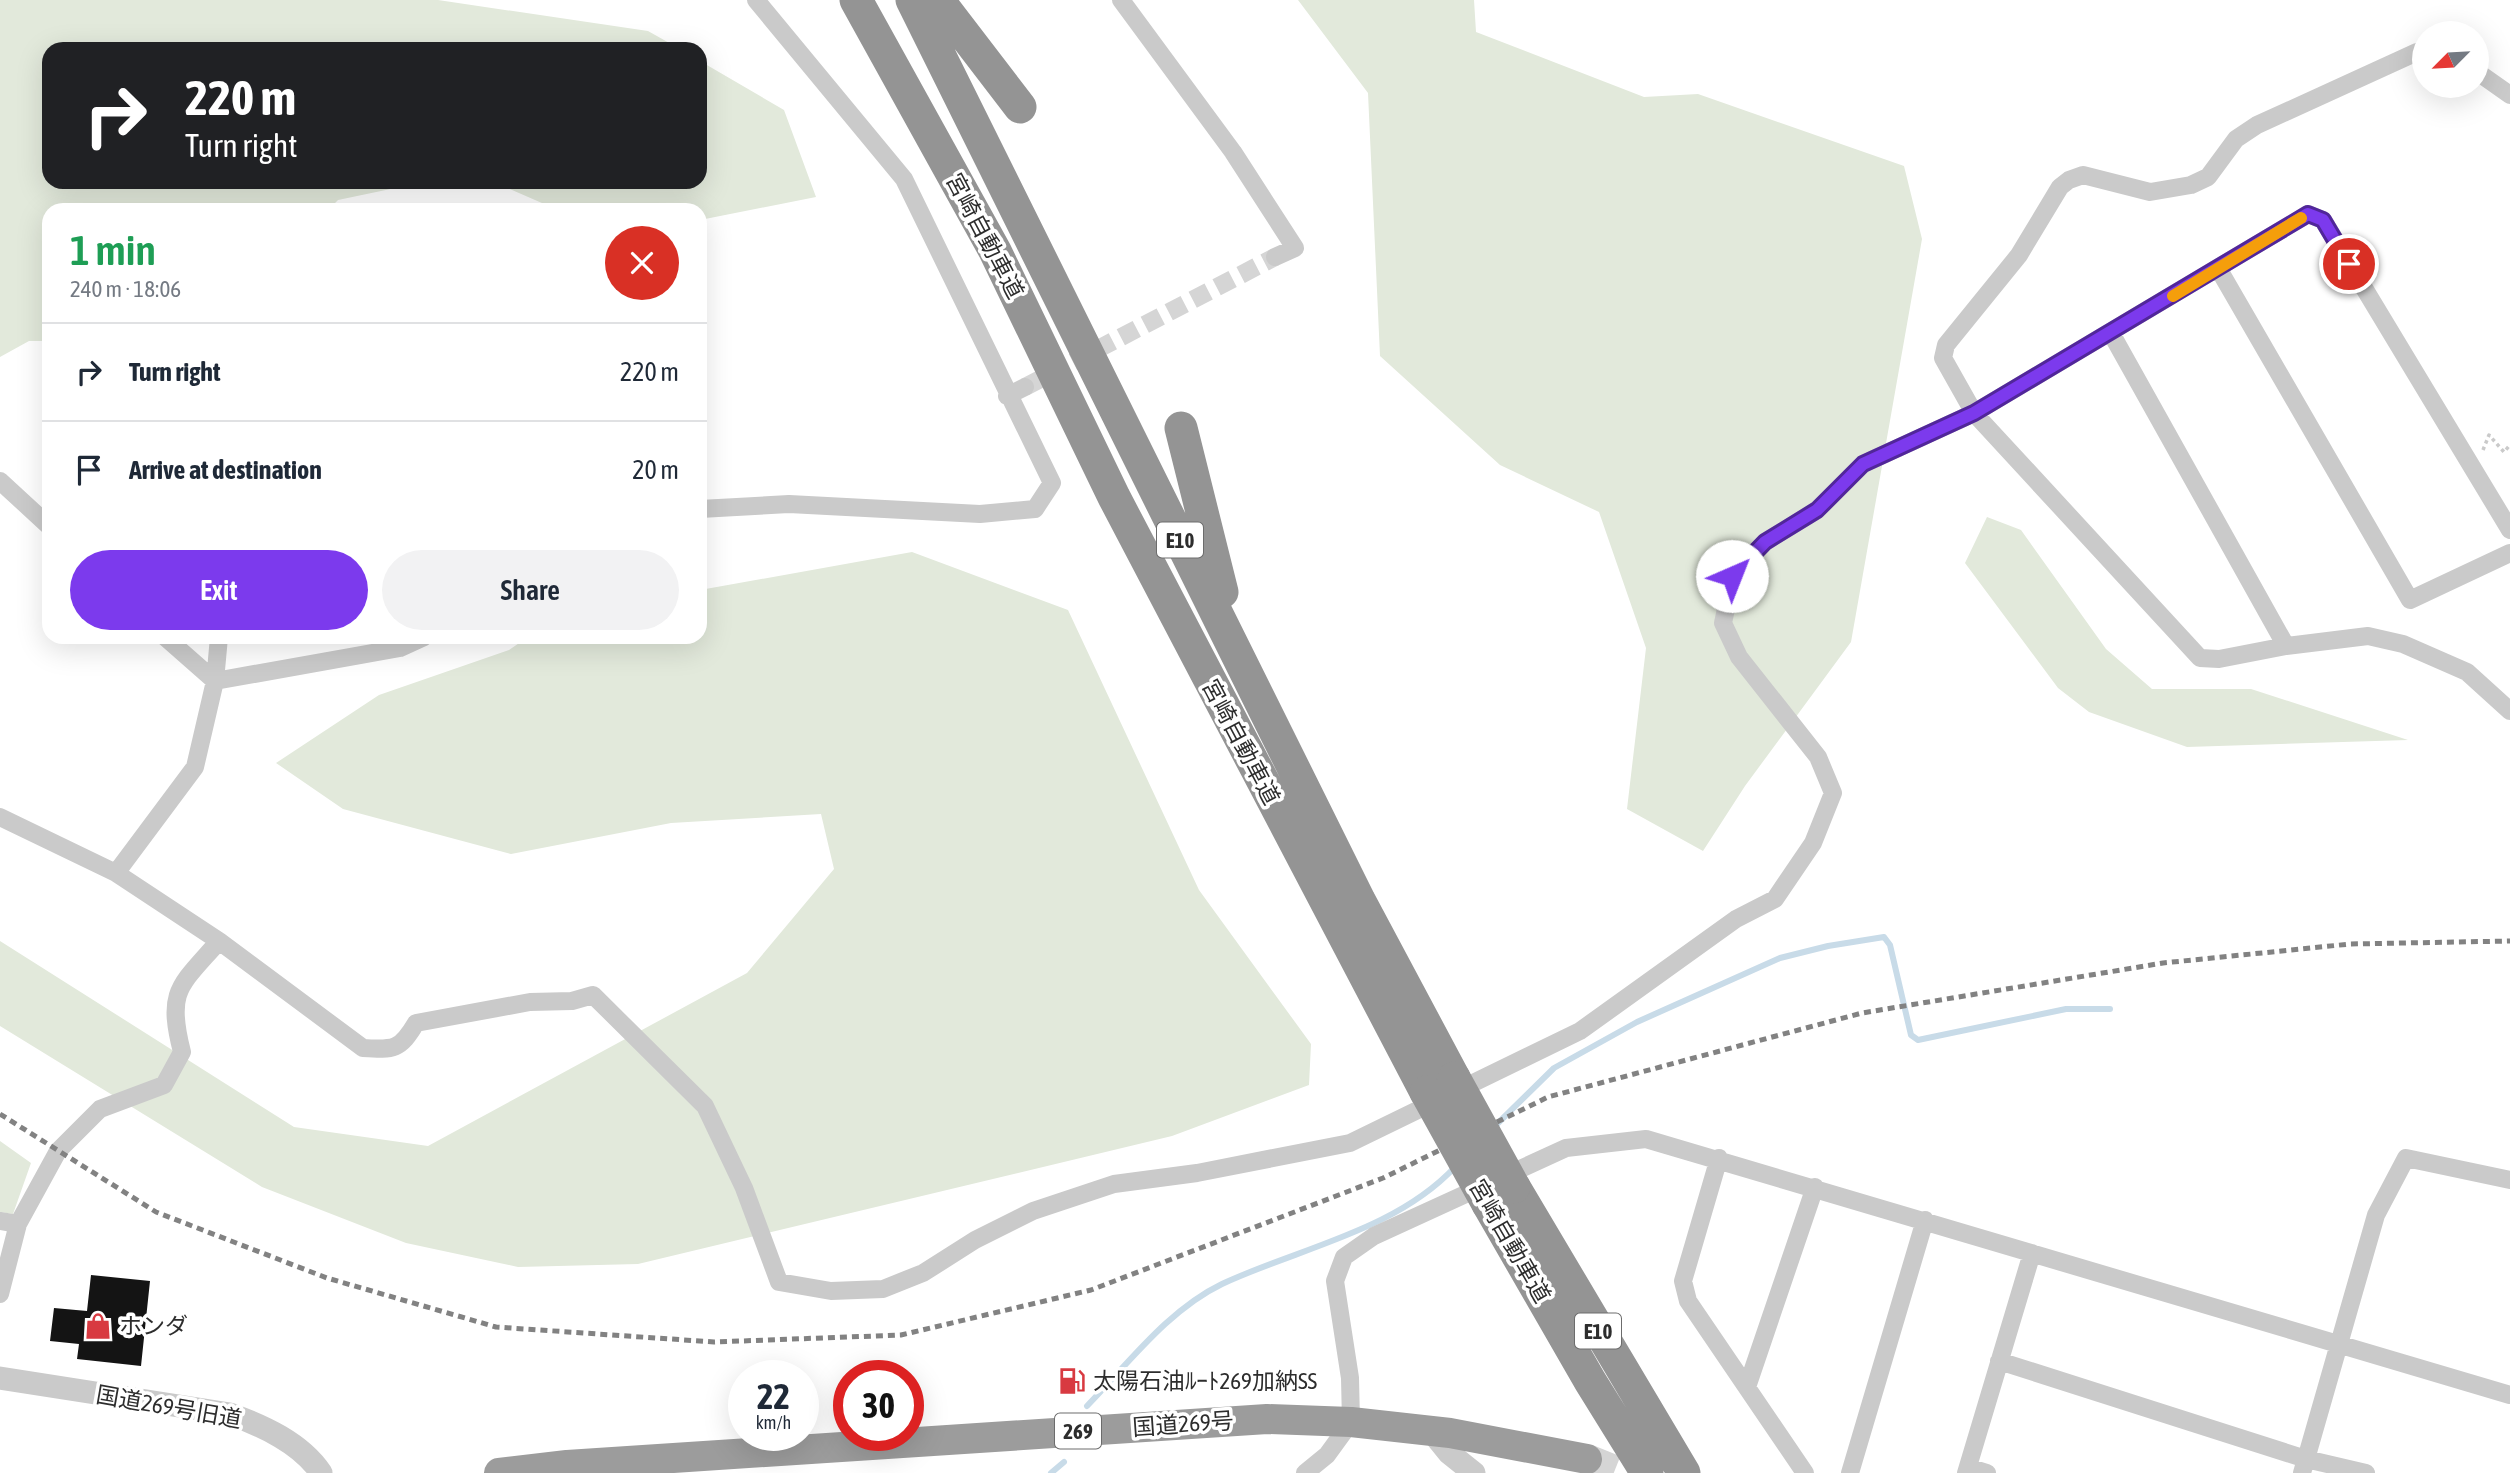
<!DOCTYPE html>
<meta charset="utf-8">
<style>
body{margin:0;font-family:"Asap Condensed","Noto Sans JP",sans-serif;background:#f2f2f3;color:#1f2937;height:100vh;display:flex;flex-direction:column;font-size:26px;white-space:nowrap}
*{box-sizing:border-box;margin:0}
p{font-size:23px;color:#747a83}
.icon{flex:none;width:38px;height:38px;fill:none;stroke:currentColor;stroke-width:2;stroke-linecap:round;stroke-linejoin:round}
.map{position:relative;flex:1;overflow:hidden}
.sheet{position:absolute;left:42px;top:203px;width:665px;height:441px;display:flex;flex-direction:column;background:#fff;border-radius:21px;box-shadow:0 7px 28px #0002}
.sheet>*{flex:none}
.hud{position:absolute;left:42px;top:42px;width:665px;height:147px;border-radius:21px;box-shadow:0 7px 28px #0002;background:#202124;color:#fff;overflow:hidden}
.needle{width:46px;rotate:246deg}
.controls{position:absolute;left:2412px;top:21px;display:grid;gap:14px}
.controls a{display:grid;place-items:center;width:77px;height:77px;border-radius:50%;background:#fff;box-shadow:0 7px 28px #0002;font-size:35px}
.speed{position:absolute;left:728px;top:1360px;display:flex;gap:14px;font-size:35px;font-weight:700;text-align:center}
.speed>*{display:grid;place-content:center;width:91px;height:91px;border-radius:50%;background:#fff;box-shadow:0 7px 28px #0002;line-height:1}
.speed small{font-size:18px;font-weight:400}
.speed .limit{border:10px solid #d22;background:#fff;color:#111}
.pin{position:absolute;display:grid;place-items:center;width:60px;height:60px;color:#fff;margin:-30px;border:4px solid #fff;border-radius:50%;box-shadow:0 2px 7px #0007}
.me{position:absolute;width:77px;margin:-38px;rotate:44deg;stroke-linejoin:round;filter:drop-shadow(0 0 5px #0008)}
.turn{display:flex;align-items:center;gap:24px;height:147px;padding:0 28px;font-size:32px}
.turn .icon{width:91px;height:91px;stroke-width:2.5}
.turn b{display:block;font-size:49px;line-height:60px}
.round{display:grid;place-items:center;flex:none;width:74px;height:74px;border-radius:37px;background:#f2f2f3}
.head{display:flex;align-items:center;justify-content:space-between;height:119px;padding:0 28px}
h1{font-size:42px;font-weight:600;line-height:52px;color:#1e9e55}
.action{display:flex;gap:14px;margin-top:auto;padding:14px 28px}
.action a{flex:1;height:80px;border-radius:42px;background:#7c3aed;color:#fff;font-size:28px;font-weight:600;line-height:80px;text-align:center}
.action a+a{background:#f2f2f3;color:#1f2937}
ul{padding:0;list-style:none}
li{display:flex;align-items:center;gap:21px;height:98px;padding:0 28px;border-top:2px solid #e0e1e3}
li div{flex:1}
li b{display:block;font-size:26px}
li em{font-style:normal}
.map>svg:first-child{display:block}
.green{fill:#e2e9db}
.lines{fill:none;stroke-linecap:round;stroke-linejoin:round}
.stream{stroke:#c8dbe8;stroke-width:6}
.building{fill:#141414}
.minor-tunnel{stroke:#d5d5d5;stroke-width:18;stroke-dasharray:18 9;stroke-linecap:butt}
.trunk-tunnel{stroke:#d5d5d5;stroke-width:30;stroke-dasharray:30 15;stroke-linecap:butt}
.path{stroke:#cacaca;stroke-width:3.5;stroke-dasharray:3.5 3.5;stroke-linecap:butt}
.minor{stroke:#cacaca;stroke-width:18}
.tertiary{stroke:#cacaca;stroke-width:23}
.trunk{stroke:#9c9c9c;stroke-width:30}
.motorway{stroke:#949494;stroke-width:33}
.rail{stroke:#828282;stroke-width:5;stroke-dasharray:7 5;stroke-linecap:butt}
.motorway-bridge{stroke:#949494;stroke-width:33}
.route-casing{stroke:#51269a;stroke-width:18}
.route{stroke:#7c3aed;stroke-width:12}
.slow{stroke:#f59e0b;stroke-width:12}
.labels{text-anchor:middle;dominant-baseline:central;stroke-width:7;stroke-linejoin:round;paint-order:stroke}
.shield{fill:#fff;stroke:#6c6c6c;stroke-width:2}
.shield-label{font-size:21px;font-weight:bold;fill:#2d2d2d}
.street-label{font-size:23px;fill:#2d2d2d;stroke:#fff}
.poi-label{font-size:23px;fill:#2d2d2d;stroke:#fff;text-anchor:start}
</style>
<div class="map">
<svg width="2510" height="1473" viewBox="0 0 2510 1473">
<rect width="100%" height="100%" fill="#fff"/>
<!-- green -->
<path class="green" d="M0,0H438L648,31L680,49H49V182H424L338,200L328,210H49V341H29L0,357Z
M1298,0H1474L1476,32L1644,97L1698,94L1904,166L1922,239L1851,642L1745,786L1703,851L1627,809L1646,648L1599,512L1500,465L1380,356L1368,93Z
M700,61L784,110L816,197L700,220V210H558L494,182H700Z
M1987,517L2021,530L2106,649L2152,689H2251L2408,740L2187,747L2089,712L2058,688L1965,563Z
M912,552L1068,610L1199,890L1311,1044L1309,1085L1172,1136L638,1264L518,1267L406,1243L262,1187L0,1026V941L294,1127L428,1146L747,973L834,869L821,814L671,823L511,854L343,809L276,763L379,695L509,650L528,637H700V590Z
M0,1141L31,1163L13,1214L0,1212Z"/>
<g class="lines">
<!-- stream -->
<path class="stream" d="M1494,1127L1554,1068L1637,1022L1780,958L1828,946L1884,937L1890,945L1911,1035L1918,1040L2066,1009H2110
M1087,1406C1128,1364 1168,1310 1222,1284C1299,1248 1395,1231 1455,1167
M1051,1473L1064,1462"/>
</g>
<!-- building -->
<path class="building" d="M91,1275L150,1281L141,1366L77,1359L79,1344L50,1341L54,1308L87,1311Z"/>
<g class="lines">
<!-- minor-tunnel -->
<path class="minor-tunnel" d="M1025,387L1275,257"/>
<!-- trunk-tunnel -->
<path class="trunk-tunnel" d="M1587,1459L1622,1473"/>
<!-- path -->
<path class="path" d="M2483,450L2489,435L2504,452L2510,445"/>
<!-- minor -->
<path class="minor" d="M1121,0L1233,152L1295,248L1275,257
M2424,52H2417L2257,125L2236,139L2208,177L2191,185L2150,192L2083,175L2069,180L2060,187L2019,255L1946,345L1943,358L1974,413L2200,658L2219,659L2286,646L2368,636L2403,644L2467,672L2510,711
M2476,71L2510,95
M2218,268L2410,600L2510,553
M2111,333L2286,646
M1007,396L1025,387
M0,481L49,526
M700,509L789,504L980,514L1035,509L1052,483L904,179L756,0
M165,637L215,681
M215,681L400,648L424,637
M0,817L116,873L219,941L363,1048C394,1050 400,1050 416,1023L530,1002L572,1001L593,995L705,1106L744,1188L779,1282L831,1291L883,1289L923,1273L975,1240L1033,1211L1114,1184L1197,1173L1350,1143L1580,1031L1736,919L1775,899L1813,843L1833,793L1818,757L1739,657L1723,623L1733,576L1765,542L1817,510L1863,464L1974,413L2308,214L2323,220L2510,530
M116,873L195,767L215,681L219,637
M1719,1158L1683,1281L1688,1301L1805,1473
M0,1221L18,1224
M0,1294L18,1224L58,1151L100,1109L164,1085L182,1052C166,990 180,986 219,941
M1999,1361L2306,1459L2366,1473
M1747,1387L1815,1187
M1968,1467L1987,1473
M1305,1473L1327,1455L1351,1422L1350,1378L1335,1281L1344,1257L1374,1236L1566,1148L1646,1139L2510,1395
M1850,1473L1925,1220
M1966,1473L2032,1253
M2302,1473L2376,1215L2406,1158L2510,1180"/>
<!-- tertiary -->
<path class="tertiary" d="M0,1378L230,1414C263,1426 301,1443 321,1473
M1432,1432L1449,1453L1474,1473"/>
<!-- trunk -->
<path class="trunk" d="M499,1473L567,1465L1267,1419L1351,1422L1450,1433L1587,1459"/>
<!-- motorway -->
<path class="motorway" d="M856,0L995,251L1114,497L1426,1092
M912,0L1359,900L1454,1078
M938,0L1020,107
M1181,428L1222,592
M1514,1187L1684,1473
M1488,1204L1590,1381L1647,1473"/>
<!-- rail -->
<path class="rail" d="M0,1114L156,1212L327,1278L496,1327L714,1342L901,1335L1091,1290L1383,1178L1548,1097L1862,1013L2163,963L2350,944L2510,941"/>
<!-- motorway-bridge -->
<path class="motorway-bridge" d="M1454,1078L1514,1187
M1426,1092L1488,1204"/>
</g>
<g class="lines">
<defs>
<path id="route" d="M1732,576L1765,542L1817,510L1863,464L1974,413L2308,214L2323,220L2349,264"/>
</defs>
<!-- route casing -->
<use href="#route" class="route-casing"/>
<!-- route -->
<use href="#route" class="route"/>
<!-- slow -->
<path class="slow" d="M2173,296L2301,218"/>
</g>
<!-- icons -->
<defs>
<symbol id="shop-bare" viewBox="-9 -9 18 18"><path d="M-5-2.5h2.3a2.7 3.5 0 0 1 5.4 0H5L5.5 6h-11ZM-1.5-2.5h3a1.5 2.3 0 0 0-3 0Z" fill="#d83a41" stroke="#fff" stroke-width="2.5" paint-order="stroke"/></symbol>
<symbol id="fuel-bare" viewBox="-9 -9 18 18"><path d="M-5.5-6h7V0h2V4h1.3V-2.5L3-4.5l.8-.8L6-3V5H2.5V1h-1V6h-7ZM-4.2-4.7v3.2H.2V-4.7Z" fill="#d83a41" stroke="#fff" stroke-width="2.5" paint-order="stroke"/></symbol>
</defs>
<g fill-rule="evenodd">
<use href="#shop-bare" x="79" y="1307" width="38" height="38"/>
<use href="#fuel-bare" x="1053" y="1362" width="38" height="38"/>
</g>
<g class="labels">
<!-- shield labels -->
<g class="shield">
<rect x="1157" y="522.5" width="46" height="35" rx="5"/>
<rect x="1575" y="1313.5" width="46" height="35" rx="5"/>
<rect x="1055" y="1413.5" width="46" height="35" rx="5"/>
</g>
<g class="shield-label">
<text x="1180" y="540">E10</text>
<text x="1598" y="1331">E10</text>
<text x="1078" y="1431">269</text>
</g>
<!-- street labels -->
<g class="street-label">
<text transform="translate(985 236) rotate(62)">宮崎自動車道</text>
<text transform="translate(1241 742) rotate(62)">宮崎自動車道</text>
<text transform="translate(1510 1241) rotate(60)">宮崎自動車道</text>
<text transform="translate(169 1407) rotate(10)">国道269号旧道</text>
<text transform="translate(1183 1424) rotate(-4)">国道269号</text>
</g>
<!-- poi labels -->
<g class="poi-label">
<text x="119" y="1326">ホンダ</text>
<text x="1093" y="1381">太陽石油ﾙｰﾄ269加納SS</text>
</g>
</g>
</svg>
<div class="controls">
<a><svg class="needle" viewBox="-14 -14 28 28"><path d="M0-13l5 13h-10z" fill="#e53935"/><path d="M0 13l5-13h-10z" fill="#747a83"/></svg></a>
</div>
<div class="speed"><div>22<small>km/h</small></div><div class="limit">30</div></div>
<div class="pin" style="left:2349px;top:264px;background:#d93025"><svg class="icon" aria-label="arrive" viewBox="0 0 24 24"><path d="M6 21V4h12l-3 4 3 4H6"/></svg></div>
<svg class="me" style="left:1732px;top:576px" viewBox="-20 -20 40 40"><circle r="19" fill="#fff"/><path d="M0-13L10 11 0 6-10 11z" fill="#7c3aed"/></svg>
<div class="hud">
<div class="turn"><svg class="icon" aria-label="right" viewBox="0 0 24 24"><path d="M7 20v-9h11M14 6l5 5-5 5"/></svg><div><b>220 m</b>Turn right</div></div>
</div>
<section class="sheet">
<div class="head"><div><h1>1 min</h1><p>240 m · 18:06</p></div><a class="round" style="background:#d93025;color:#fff"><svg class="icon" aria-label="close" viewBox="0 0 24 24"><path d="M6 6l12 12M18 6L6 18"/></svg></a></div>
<ul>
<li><svg class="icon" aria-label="right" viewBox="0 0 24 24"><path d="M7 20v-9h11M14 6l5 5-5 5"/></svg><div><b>Turn right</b></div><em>220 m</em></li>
<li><svg class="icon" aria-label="arrive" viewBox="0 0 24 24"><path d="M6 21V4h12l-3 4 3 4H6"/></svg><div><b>Arrive at destination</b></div><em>20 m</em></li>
</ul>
<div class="action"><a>Exit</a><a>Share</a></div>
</section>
</div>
